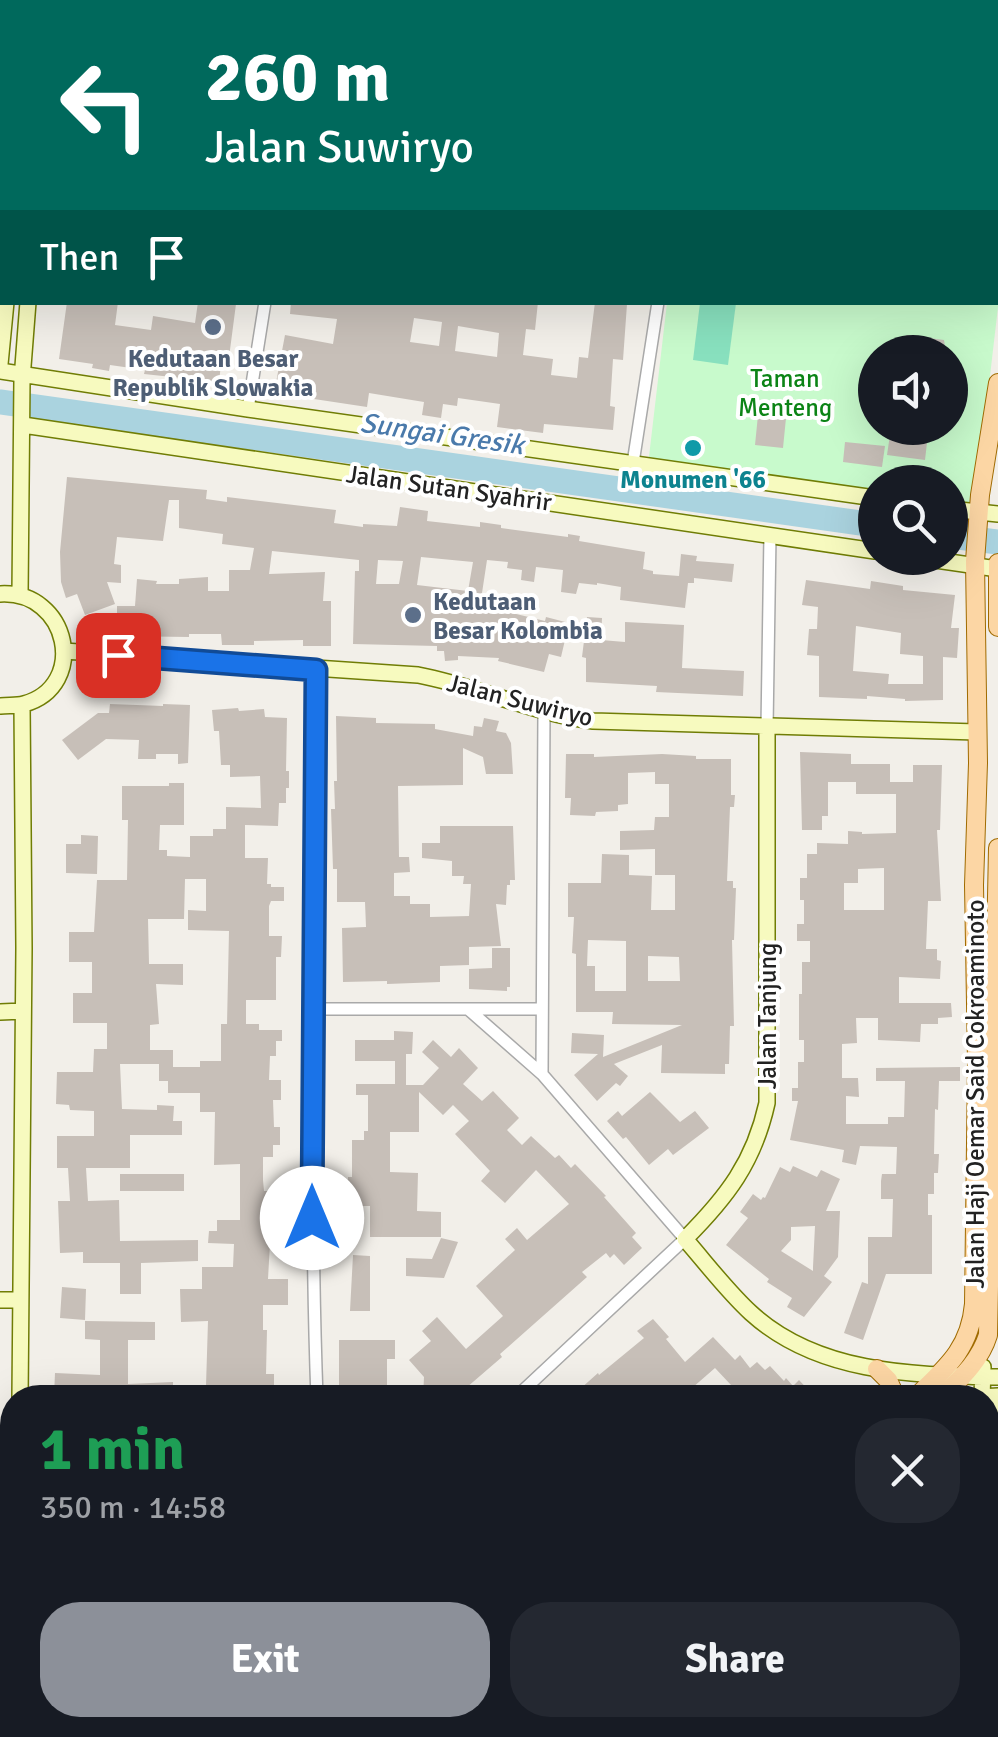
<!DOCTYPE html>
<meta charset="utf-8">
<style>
body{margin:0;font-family:Signika,sans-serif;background:#242831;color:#f1f3f6;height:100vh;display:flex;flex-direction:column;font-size:38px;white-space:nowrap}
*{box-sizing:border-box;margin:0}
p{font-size:32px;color:#9ea1a6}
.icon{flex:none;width:55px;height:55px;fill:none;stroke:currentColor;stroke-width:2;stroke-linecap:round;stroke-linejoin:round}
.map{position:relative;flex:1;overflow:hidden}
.side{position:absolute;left:0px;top:1385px;width:1000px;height:352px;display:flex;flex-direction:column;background:#171b24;border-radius:40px 40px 0 0;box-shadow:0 10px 40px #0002}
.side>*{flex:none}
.hud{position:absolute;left:0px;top:0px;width:1000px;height:305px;box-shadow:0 10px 40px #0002;background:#00695c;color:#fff;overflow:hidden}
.fabs{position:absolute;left:858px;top:335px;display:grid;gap:20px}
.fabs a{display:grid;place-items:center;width:110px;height:110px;border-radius:50%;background:#171b24;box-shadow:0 10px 40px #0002;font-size:50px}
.pin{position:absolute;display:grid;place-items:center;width:85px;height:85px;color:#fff;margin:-42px;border-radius:20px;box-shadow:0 5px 15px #0006}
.me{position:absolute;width:110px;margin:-55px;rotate:0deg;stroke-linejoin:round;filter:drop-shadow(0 0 8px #0008)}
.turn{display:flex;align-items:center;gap:35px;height:210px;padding:0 40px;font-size:45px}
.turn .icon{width:130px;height:130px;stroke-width:2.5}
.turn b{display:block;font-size:70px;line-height:85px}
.then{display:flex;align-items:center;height:95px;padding:0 40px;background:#0003;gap:20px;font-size:38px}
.round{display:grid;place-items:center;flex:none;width:105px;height:105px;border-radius:40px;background:#242831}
.summary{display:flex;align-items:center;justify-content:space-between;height:170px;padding:0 40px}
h1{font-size:60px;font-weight:800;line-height:75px;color:#1e9e55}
.primary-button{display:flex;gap:20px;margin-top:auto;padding:20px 40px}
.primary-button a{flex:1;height:115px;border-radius:40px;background:#8c9099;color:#fff;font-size:40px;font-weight:800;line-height:115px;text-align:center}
.primary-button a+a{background:#242831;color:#f1f3f6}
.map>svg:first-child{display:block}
.park{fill:#c8facc;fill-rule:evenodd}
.pitch{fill:#88e0be}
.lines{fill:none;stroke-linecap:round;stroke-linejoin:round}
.river{stroke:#aad3df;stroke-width:25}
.building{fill:#c7bfb8;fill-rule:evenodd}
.street-casing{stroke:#a9a9a9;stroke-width:14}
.secondary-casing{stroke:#707d05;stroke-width:18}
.primary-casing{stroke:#a06b00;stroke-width:20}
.street{stroke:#fff;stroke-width:11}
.secondary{stroke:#f7fabf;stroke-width:15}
.primary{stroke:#fcd6a4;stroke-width:18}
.route-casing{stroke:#114b97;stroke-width:25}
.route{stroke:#1a73e8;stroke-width:18}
.service-dot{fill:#5c6f8a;stroke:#fff;stroke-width:4}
.culture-dot{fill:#0f9aa8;stroke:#fff;stroke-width:4}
.labels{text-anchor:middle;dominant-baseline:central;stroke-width:8;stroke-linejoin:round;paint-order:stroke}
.service-label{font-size:25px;font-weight:bold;fill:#4e5e75;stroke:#fff}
.park-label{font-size:25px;fill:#0c8416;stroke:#fff}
.culture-label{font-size:25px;font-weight:bold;fill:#0d838f;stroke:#fff}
.street-label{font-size:25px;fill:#222;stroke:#fff}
.water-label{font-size:28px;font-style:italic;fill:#4a7aab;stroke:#fff}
</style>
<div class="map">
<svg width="998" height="1737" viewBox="0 0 998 1737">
<rect width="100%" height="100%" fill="#f2efe9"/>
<!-- park -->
<path class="park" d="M998,290V307L975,505L950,502V482H875V493L648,465L667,303L998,302ZM875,352H950V428H875Z"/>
<!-- pitch -->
<path class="pitch" d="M700,303H736L728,365L693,360Z"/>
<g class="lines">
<!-- river -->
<path class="river" d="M0,402L875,525
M950,536L998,542"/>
</g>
<!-- building -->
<path class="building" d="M67,302H118L115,325L151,330L153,316L195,323L198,302L236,304L228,365L221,364L219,382L144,374L145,370L110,365L109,371L92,368L93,364L59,359Z
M291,302H538L535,330L526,329L523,355L553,359L551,375L577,378L579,357L588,358L595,302L627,304L623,360L613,359L610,406L615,407L613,430L544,424L543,433L497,427L500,404L458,398L457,406L443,404L441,418L422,415L424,402L369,393L367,407L314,399L315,396L275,388L285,335L333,344L337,319L290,314ZM414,318L442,322L439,346L410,342ZM458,326L499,333L497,357L455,351Z
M906,335L944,340L946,352H903Z
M759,405L787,408L783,448L755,445Z
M891,428H920L919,433L928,434L925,460L887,455Z
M845,442L885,446L882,467L843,462Z
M67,477L207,490L206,499L227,502V497L336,510L334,523L363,527V524L397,526L400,507L428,511L427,521L480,527V522L501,525V528L568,537V534L580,536L579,541L645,552L643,569L653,571V574L679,576L681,554L697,556L696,561L734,564L732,582L694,578V583H688L685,608L620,600L621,587L597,583V585L579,583L576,594L561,592L563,570L536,567L534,582L521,580L522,570L507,568L508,562L487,560L482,593H496V609L545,621L546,617L569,623L561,657L549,654L544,672L498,661L499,658L458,656V660L445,661L444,651H437V646L353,644L355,571H359V560L272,551L269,574L325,572L323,601H331V646H303V640L254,641V645H222L221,634H189V637L117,636V606H135L137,579L157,581L156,584H179V579L208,577V591H229V570H250L254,548L222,544L223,534L179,528V500H169L163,541L117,537L114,564L121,565V583L107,582L115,604L85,615L77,594L66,598L61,582L60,552ZM421,557L473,562L468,591L417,585ZM378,560L403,561L399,584H376Z
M806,580L870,589L871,581L903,586V590L955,595L951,628H959L957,658L943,657V700L905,701V699L867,696V699L819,697V656L807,655L809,629H817L818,607L802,605ZM856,626L901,633L900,654L923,656V684H888L889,674L853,671Z
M587,617L602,618L601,640L625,642V622L684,625L682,668L744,671L743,696L656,692L657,686L586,682V658L582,657Z
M110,704L163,706V704L190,705L188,763L178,764V754H156V759H138L139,740L106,739L78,760L62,740L98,713H109Z
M238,708L239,711L264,709L265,717L287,718L286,771H289V788H286V803H279L278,826L245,825V858H268L267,884H271V887H284V901H271L269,906V936H282L281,957H276V1000H246V1024H259V1030H282V1041H276V1056H270L269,1080H281V1100H273L274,1127H280V1145H273V1157H263V1180L264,1191H282V1208L272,1207L268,1279H288V1305H263V1330H267L266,1374H274V1396L223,1398V1386H206L208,1321L181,1322L180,1289H202V1267H233L234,1244L208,1243L209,1231H217V1220H240V1164L214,1165L215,1112H200V1093H168V1081H159V1064H120L122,1109L157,1110V1105L174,1106L173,1121H182V1135H130V1168H86L88,1201L119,1200L120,1241L198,1240V1261L141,1263V1294H120V1263H83V1252L60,1253L58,1201H70L68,1168H57V1136H94V1111L70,1110L69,1105L56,1104L57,1072H93L94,1049H107V1023H73V993H92V962H69V932H94L97,880H127L128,820H122V786H169V783H184V825H160L159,850H167V856L190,857V836H213V829H226V807L261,808L260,776L230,777V765H221L219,731H214L212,710ZM185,879H206V911L188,910V930L229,931L227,1024H221V1061H200V1067H173V1050H150V1025L159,1024L156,984L183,985V964H149L148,919H184Z
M336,716L376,718V723L435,724V729L473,736L474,726L482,727L484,718L499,721L496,731L506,733L511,743L513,774H486L483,757L463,748V785L398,786L399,857H409L410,872L394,873V896H410V904H430V917L469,916L471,884H463L464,876H452V861L422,858V843H440V826H513L515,880H510V885H507L506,905L496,904L501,946L469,947V965L440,966V982L387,984V981L343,982L342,928L366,927L365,902H337V869H333L331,809H335L334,781H337Z
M800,752L851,754V764H890V782H913V765H942L940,830H937L941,901H928L926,949H937V960L941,961L940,979L899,977V1003H951L952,1017L938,1018V1024H921L920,1042L878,1040V1018H856L857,1043L842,1044V1078H858L859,1097L846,1096V1124H888V1117H904L905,1081H876V1068L960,1067V1081H939L938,1110L935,1109L934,1154H939L938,1173H934V1194H928V1215H932V1274H886L863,1340L844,1333L862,1282L868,1284V1237H892L893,1199H881V1181L882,1174H896L897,1147L860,1146L856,1165L842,1162L844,1150L790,1140L798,1101H792V1088H798V1062H804V1040H799V994H802V962H810V941H797V924H804V900H800V878H807V854H817V843L848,844V831L862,832V834L896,833V794H856V782H828V816H822V830H802ZM884,868V910H844V883H858V869Z
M566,754H594V757L662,754L696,756V759H731V795H735L734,807H730L727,881H733V888H736L734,940H732L734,1026H730L729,1064H725V1074L661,1073L662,1045L614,1064L628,1076L620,1086L616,1083L597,1101L574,1075L598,1054L571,1053L572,1033L604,1035L603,1057L682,1025L612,1024L613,1012H576V954L572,953L574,917H568V883H601L602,854L629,855V875L652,876L651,910H675V875H655V849L620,850V831L654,830L655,817H669V784H655V772L628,773V804L618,805V811L596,812L595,816L570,815L571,798H565ZM588,940L626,941V991H595V966H587ZM648,956L679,957L680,981H648Z
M81,835L98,836L97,874L66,873V844H81Z
M492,948H510V987H507V991L469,989V969L492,968Z
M394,1031L413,1032L412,1054H406V1085H423L439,1068L422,1052L433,1040L451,1057L459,1048L478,1068L463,1084L482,1101L493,1091L519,1118L507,1130L522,1145L531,1136L555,1158L559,1155L571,1168L575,1164L606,1196L604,1197L636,1233L632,1237L642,1248L624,1265L614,1254L610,1258L606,1253L582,1272L587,1277L500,1354L502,1357L466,1388L475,1398H423L424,1377L409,1360L431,1341L422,1331L437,1317L466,1349L503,1316L476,1286L515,1250L505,1239L517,1228L527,1240L569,1204L536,1170L505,1203L481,1181L490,1171L455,1134L469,1121L453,1105L443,1115L419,1092V1132H390V1172L418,1173L417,1211L441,1212V1237H370V1206H348V1177H352V1140H364V1131H368V1095H356V1084H395V1061H355V1040H394Z
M650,1092L680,1122L695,1111L709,1128L673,1155L668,1149L649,1165L626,1137L623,1139L607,1121L618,1111L622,1116Z
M793,1166L817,1177L821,1170L840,1179L826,1211H840L838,1257L824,1276L832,1282L804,1317L787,1307L792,1298L767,1282L769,1279L726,1245L748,1218L740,1212L753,1194L761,1200L763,1197L765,1198L780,1167L790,1172ZM815,1226L813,1267V1271L781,1251L791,1240V1227Z
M120,1174H184V1191H120Z
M441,1238L458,1242L444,1278L406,1276V1258L432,1259Z
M353,1255L370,1256V1311H350Z
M62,1287L86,1289L85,1320L60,1318Z
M653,1319L669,1337L666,1339L685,1362L713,1337L735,1360L740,1355L750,1368L757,1362L765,1370L770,1366L784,1381L786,1378L793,1386L799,1380L816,1398H718L731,1385L715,1368L684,1395L679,1390L670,1398H570L598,1373L599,1375L644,1338L637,1331Z
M85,1321L155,1322V1340H128V1384L173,1382V1398L54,1396L55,1373L100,1375V1340L85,1339Z
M339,1340H395V1359H387V1398H339Z
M248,1725H308L296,1737H236Z
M463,1725H511L500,1737H463L457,1732Z
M633,1725H704L703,1737H620Z
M754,1725H845L844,1737L754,1736Z"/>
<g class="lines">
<defs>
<path id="street" d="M310,2V0
M702,2V0
M831,2V0
M0,130H2
M248,409L265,302
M633,463L658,302
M316,670C316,912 308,1155 317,1398
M767,727L770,535
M313,1009H468L542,1074L685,1239L515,1398
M468,1009H542
M542,1074L544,710
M158,1737L171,1725"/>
<path id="secondary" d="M43,2V0
M65,2V0
M0,364L6,302
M0,371L248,409L875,498
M23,425L875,551
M950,509L998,514
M922,558L998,569
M0,594C69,590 89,686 24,704C17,706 8,705 0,706
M20,595L22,379L28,302
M64,651L418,675C477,686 535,714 593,721L977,732
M767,727V1103C754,1162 727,1197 685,1239C706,1263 727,1291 751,1313C818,1374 913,1375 998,1377
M0,1012L23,1011
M0,1300H20
M20,1398L24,948L22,705
M962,1398L998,1396
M982,1398L983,1367
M988,1416L998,1408
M0,1556H12
M16,1737V1725
M719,1737V1725
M975,1737V1725"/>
<path id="primary" d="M998,563V627
M877,1369L888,1380L896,1398
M915,1398C946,1368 970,1349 974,1304L977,1063L974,885L978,763L975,561L980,495L998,383
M941,1398C960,1379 980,1361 988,1335L998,848
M560,1737L572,1725
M587,1737L600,1725"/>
</defs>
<!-- street casing -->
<use href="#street" class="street-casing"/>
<!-- secondary casing -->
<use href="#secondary" class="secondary-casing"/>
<!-- primary casing -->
<use href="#primary" class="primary-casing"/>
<!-- street -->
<use href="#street" class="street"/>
<!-- secondary -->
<use href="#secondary" class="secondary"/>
<!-- primary -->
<use href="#primary" class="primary"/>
</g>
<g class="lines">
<defs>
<path id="route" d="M118,655L316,670L312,1218"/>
</defs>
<!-- route casing -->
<use href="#route" class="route-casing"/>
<!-- route -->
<use href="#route" class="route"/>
</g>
<!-- markers -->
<g class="service-dot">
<circle cx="213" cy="327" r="10"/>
<circle cx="413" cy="615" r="10"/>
</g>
<circle class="culture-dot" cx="693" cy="448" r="10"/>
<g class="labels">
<!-- service labels -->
<g class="service-label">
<text x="213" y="358">Kedutaan Besar<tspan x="213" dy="29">Republik Slowakia</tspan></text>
<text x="433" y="601" text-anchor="start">Kedutaan<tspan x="433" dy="29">Besar Kolombia</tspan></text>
</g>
<!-- park labels -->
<g class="park-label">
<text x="785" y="378">Taman<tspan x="785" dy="29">Menteng</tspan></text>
</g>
<!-- culture labels -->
<g class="culture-label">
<text x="693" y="479">Monumen '66</text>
</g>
<!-- street labels -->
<g class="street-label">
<text transform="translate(449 488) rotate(8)">Jalan Sutan Syahrir</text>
<text transform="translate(520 700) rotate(14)">Jalan Suwiryo</text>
<text transform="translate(767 1016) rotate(-90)">Jalan Tanjung</text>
<text transform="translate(975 1094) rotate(-90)">Jalan Haji Oemar Said Cokroaminoto</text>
</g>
<!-- water labels -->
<g class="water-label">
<text transform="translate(442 434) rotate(8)">Sungai Gresik</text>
</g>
</g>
</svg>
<div class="fabs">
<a><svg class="icon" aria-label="sound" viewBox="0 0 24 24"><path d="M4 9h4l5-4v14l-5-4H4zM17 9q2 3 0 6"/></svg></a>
<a><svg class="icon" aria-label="search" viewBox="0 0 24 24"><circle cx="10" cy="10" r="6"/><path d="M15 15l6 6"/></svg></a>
</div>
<div class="pin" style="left:118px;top:655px;background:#d93025"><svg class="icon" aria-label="arrive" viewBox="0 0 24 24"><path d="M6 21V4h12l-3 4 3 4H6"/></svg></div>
<svg class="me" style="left:312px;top:1218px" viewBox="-20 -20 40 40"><circle r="19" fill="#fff"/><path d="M0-13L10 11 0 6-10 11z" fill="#1a73e8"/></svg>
<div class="hud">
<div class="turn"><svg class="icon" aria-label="left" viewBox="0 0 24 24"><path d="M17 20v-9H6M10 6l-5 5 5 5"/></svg><div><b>260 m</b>Jalan Suwiryo</div></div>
<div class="then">Then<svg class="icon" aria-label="arrive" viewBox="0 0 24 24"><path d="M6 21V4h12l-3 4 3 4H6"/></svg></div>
</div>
<section class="side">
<div class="summary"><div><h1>1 min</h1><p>350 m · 14:58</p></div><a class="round"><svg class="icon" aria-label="close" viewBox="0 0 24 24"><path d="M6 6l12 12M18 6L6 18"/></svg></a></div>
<div class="primary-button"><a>Exit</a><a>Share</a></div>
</section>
</div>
